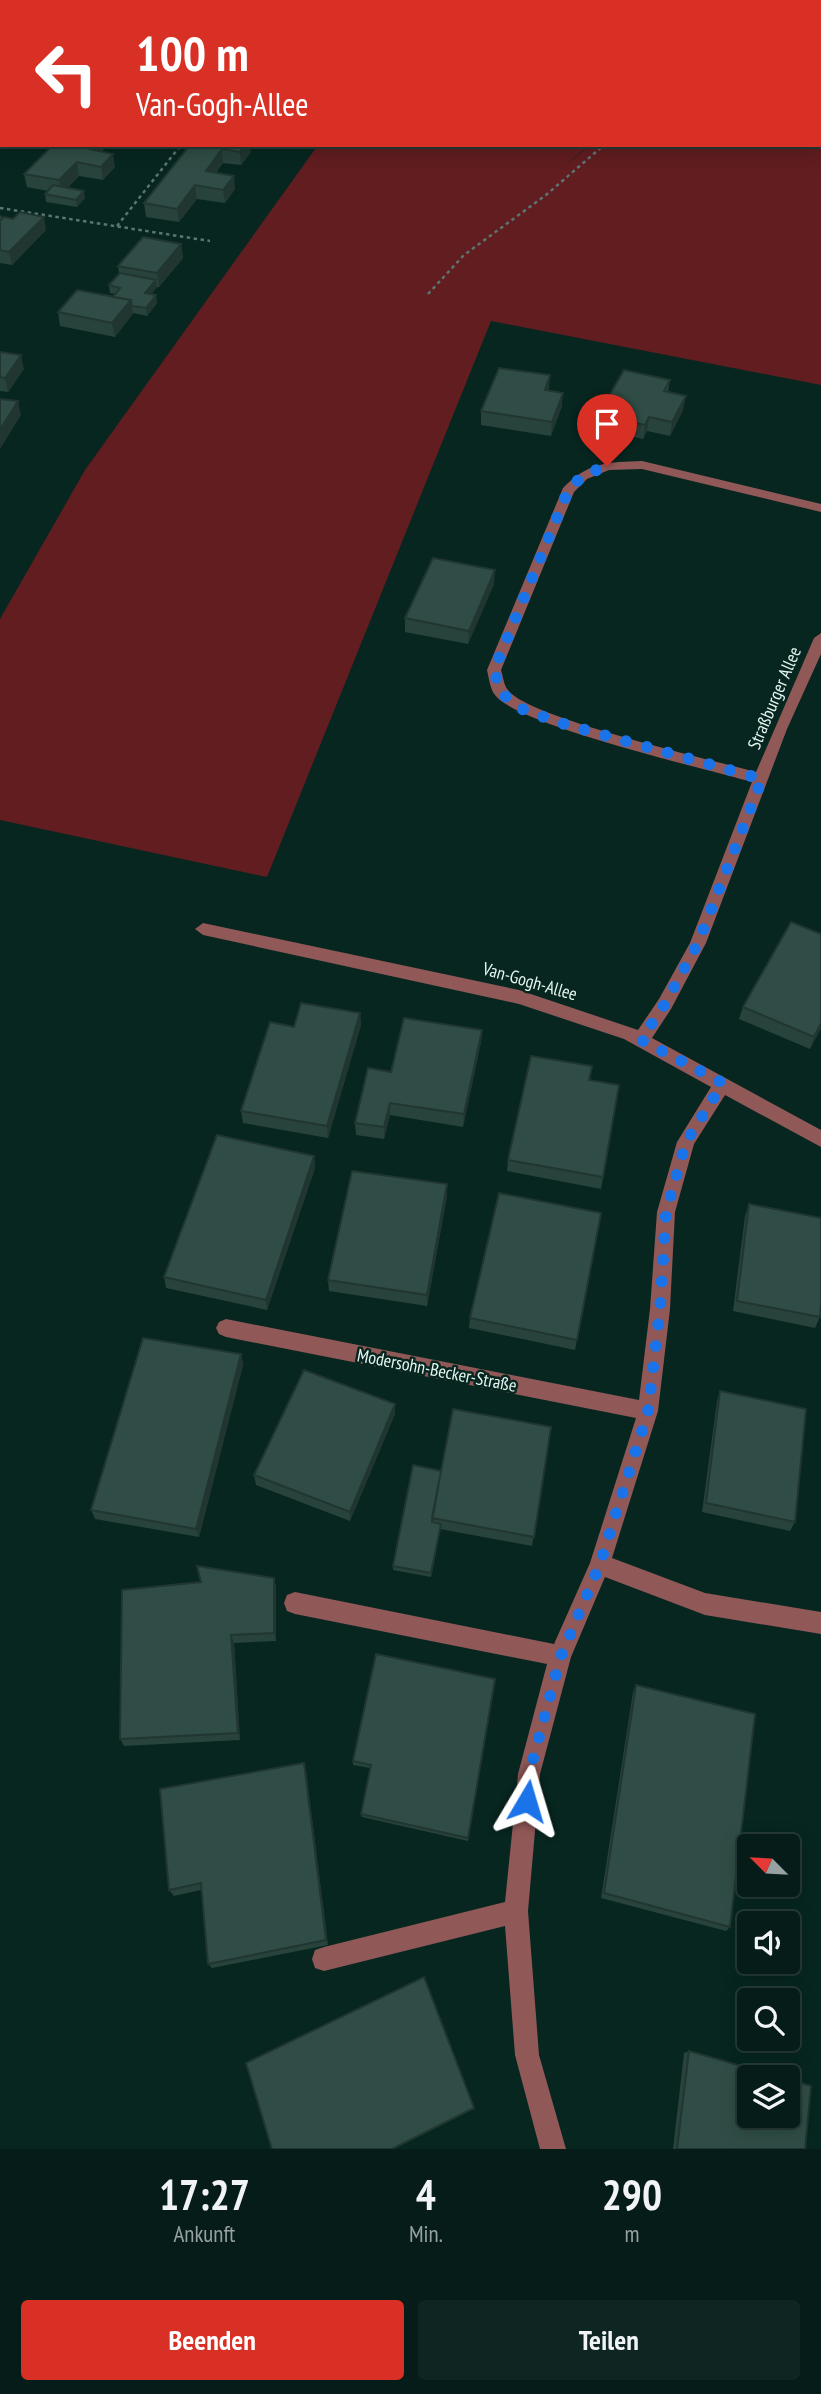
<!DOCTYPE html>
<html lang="de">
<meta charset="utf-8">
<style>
body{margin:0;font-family:"PT Sans Narrow",sans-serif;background:#0e2521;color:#f1f3f6;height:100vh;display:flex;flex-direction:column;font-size:26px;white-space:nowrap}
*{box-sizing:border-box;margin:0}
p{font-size:23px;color:#97a1a2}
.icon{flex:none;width:38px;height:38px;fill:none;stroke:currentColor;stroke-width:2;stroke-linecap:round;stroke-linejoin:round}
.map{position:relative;height:2149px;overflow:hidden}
.sheet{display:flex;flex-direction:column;background:#051c18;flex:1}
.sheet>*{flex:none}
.banner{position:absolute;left:0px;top:0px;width:822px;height:147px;box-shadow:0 4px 18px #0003,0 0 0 2px #263a37;background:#d93025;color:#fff;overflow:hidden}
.needle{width:46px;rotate:294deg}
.buttons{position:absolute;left:737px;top:1834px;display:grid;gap:14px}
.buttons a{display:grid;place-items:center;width:63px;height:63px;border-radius:7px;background:#051c18;box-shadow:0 4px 18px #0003,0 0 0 2px #263a37;font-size:35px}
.pin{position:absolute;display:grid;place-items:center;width:60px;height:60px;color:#fff;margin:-72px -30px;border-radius:50% 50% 50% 0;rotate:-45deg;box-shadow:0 0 7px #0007}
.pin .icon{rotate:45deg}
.me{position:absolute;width:77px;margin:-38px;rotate:7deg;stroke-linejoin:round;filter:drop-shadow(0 0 5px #0008)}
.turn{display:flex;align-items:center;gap:24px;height:147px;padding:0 21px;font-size:32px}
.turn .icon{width:91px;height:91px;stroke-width:2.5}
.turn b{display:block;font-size:49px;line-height:60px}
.eta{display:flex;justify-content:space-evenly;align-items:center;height:119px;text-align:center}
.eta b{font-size:42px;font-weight:600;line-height:49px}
.cta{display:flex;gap:14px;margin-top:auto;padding:14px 21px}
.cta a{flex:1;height:80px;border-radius:7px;background:#d93025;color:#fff;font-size:28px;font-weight:600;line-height:80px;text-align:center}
.cta a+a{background:#0e2521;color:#f1f3f6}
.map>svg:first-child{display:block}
.green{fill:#611d20}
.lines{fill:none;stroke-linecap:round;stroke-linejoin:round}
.path{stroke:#5c7570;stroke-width:2.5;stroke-dasharray:3.5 3.5;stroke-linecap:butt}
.minor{fill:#905857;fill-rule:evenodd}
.major{fill:#f49796;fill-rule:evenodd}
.wall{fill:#28423c}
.shaded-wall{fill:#213631}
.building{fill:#2f4d46;stroke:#213631;stroke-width:2}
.route{stroke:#1a73e8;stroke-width:12;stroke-dasharray:0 21.6}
.labels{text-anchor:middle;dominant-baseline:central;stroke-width:5;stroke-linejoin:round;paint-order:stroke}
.street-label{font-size:18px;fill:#e5f6f1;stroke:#072620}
</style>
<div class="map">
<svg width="821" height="2149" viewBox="0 0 821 2149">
<rect width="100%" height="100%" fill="#072620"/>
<!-- green -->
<path class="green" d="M212,0H500L215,2Z
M821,113V385L491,321L267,877L0,820V619L85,470L318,145H589L559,171L590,145H821Z"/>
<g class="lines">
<!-- path -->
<path class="path" d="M198,0L201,2
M0,143L2,141
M0,208L210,241
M117,226L181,145
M428,294L464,255L546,195L604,145"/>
<!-- minor -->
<path class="minor" d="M792,0H802L791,2Z
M0,96H2V102H0Z
M642,461L821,504V512L642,469L609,470L587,479L574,492L501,670C503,676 504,686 508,690C526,717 715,761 756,772L814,638L821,633V654L787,729L706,943L671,1009L652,1038L821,1130V1147L725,1095L694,1144L675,1212L670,1309L658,1411L612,1558L705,1593L821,1612V1634L705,1615L605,1577L571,1657L540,1774L528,1911L539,2055L566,2149H540L515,2055L505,1926L324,1971L315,1968L312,1959L315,1950L324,1947L505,1902L518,1774L547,1664L295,1614L287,1611L284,1603L287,1595L295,1592L554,1644L590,1563L636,1418L226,1337L219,1334L216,1328L219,1322L226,1319L639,1400L650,1309L657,1212L677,1142L711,1087L624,1039L519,1004L203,935L195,929L203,923L519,990L638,1030L659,999L690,943L752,782C707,769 517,725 495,695C490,689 489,678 487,670L563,488C588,462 608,462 642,461Z"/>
<!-- major -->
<path class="major" d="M63,0H78L62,2Z
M2,14V20L0,21V15Z"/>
</g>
<!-- wall -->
<path class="wall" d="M190,145L251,152L241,165L223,163L216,173L235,189L225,203L197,199L179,222L146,217L144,203Z
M102,152L115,167L103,180L79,176L67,188L85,198L77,207L46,202L45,194L48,191L27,187L24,174Z
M0,215L3,218L46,230L12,265L0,263Z
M181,244L183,258L159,287H157L151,294L157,303L147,316L133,313L115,337L60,326L58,312L113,297L115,294L110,293L109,285L119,273L118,266Z
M0,352L24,369L8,392L0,391Z
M670,380L668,392L683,410L670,436L647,431L643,439L597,429L598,415Z
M549,390L562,406L551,436L481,425V411Z
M494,584L468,644L405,632V618Z
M743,1007L821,1028L810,1049L739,1019Z
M360,1013L361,1025L328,1138L243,1123L241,1111L294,1027Z
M482,1030L481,1042L463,1127L390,1115L384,1139L356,1135L355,1123L391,1072Z
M590,1080L619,1085L601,1189L507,1171L508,1160Z
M314,1156L315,1168L267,1310L166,1288L164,1277Z
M447,1196L427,1306L329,1291L328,1280Z
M749,1204L820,1317L815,1328L733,1311L745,1216Z
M601,1213L575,1350L469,1328L470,1318Z
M241,1354L243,1365L199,1537L95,1519L91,1510Z
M720,1391L795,1522L790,1531L702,1512L717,1401Z
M395,1404V1414L350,1521L256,1485L254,1475Z
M551,1427L532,1546L440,1529L431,1577L393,1570V1566L441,1471Z
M276,1586V1641L234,1643L240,1740L124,1746L120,1739Z
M495,1679L468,1841L362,1817L361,1814L370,1768L353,1765V1761Z
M636,1685L730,1927L726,1931L601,1898L633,1692Z
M304,1763L306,1771L328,1945L212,1968L208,1964L201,1890L174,1896L169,1890Z
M689,2051L805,2149H673L684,2053Z"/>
<!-- shaded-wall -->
<path class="shaded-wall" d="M93,145H108L91,163L89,149Z
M245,145H250L251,152L241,165L240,152Z
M222,149L223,163L207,185L206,171Z
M113,154L115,167L103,180L101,167Z
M77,162L79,176L62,194L59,180Z
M234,176L235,189L225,203L223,190Z
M195,185L197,199L179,222L177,209Z
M84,191L85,198L77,207L76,200Z
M44,217L46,230L12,265L9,252Z
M181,244L183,258L159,287L157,273Z
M156,280L157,287L146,301L145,293Z
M156,295L157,303L147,316L146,308Z
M131,300L133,314L115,337L112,323Z
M21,355L24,369L8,392L5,378Z
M550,375L549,389L544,404L545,390Z
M563,393L562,406L551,436L552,422Z
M686,396L683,410L670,436L672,422Z
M18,401L21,415L0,449V430Z
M649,417L647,431L643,439L645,425Z
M495,570L494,584L468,644L469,631Z
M360,1013L361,1025L328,1138L327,1126Z
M821,1023V1028L810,1049L814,1037Z
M482,1030L481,1042L463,1127L464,1114Z
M390,1103V1115L384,1139V1127Z
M314,1156L315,1168L267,1310L266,1300Z
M447,1184V1196L427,1306V1295Z
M241,1354L243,1365L199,1537L196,1529Z
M395,1404V1414L350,1521V1512Z
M274,1578L276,1586V1641L274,1633Z
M231,1635L234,1643L240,1740L238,1733Z
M304,1763L306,1771L328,1945L326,1940Z
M474,2108L472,2110L394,2149H392Z"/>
<!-- building -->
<path class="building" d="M543,0H570L569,2H552Z
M0,57H2V67L0,68Z
M53,145H93L89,149L113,154L101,167L77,162L59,180L24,174Z
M190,145H245L240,152L222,149L206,171L234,176L223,190L195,185L177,209L144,203Z
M53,185L84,191L76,200L45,194Z
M20,212L44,217L9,252L0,250V221L4,217L13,219Z
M143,237L181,244L157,273L118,266Z
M120,273L156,280L145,293L156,295L146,308L132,306L131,300L113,297L120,288L109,285Z
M77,290L131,300L112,323L58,312Z
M0,352L21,355L5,378L0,377Z
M499,368L550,375L545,390L563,393L552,422L481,411Z
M624,370L670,380L664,391L686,396L672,422L649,417L645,425L598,415Z
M0,399L18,401L0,430Z
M433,558L495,570L469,631L405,618Z
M791,922L821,934V1023L814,1037L743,1007Z
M301,1003L360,1013L327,1126L241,1111L270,1022L294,1027Z
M404,1018L482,1030L464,1114L390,1103L384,1127L355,1123L368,1068L391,1072Z
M531,1056L592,1066L589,1080L619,1085L603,1177L508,1160Z
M217,1135L314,1156L266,1300L164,1277Z
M352,1171L447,1184L427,1295L328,1280Z
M499,1193L601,1213L577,1340L470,1318Z
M749,1204L821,1218V1302L820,1317L737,1301Z
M143,1338L241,1354L196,1529L91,1510Z
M304,1370L395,1404L350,1512L254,1475Z
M720,1391L806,1409L795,1522L706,1503Z
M453,1409L551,1427L534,1537L432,1518Z
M413,1465L441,1471L432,1522L441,1524L431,1573L393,1566Z
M197,1566L274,1578V1633L231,1635L238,1733L120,1739L122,1590L201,1582Z
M376,1654L495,1679L468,1838L361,1814L371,1765L353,1761Z
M636,1685L755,1714L730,1927L604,1893Z
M304,1763L326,1940L208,1964L201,1883L169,1890L160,1789Z
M424,1977L474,2108L392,2149H272L246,2063Z
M689,2051L780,2077H749V2116H788V2079L811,2086L805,2149H677Z"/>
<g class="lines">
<!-- route -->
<path class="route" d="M527,1801L529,1774L561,1656L600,1564L648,1412L660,1309L666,1212L686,1142L723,1083L641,1040L665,1004L698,943L762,779L564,724L524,710L501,693L494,670L568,491L582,476L607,466"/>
</g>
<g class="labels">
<!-- street labels -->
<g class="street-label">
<text transform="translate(774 698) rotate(-67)">Straßburger Allee</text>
<text transform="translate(530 981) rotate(16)">Van-Gogh-Allee</text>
<text transform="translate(437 1370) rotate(11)">Modersohn-Becker-Straße</text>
</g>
</g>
</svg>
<div class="buttons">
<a><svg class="needle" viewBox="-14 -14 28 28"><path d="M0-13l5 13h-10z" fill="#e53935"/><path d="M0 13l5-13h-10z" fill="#97a1a2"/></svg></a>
<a><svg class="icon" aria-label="sound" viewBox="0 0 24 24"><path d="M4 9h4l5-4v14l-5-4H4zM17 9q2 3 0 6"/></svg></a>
<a><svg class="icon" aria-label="search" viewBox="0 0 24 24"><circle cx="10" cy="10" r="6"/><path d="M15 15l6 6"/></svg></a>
<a><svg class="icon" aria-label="layers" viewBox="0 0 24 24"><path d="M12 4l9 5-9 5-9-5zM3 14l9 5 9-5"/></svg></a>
</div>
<div class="pin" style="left:607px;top:466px;background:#d93025"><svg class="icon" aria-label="arrive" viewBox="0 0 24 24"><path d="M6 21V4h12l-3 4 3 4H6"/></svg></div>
<svg class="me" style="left:527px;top:1801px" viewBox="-20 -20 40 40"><path d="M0-17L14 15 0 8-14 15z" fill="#1a73e8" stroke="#fff" stroke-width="4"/></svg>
<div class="banner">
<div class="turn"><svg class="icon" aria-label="left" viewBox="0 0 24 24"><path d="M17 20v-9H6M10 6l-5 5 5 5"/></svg><div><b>100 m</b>Van-Gogh-Allee</div></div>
</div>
</div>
<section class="sheet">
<div class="eta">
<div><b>17:27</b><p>Ankunft</p></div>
<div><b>4</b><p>Min.</p></div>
<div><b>290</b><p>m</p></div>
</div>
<div class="cta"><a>Beenden</a><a>Teilen</a></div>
</section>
